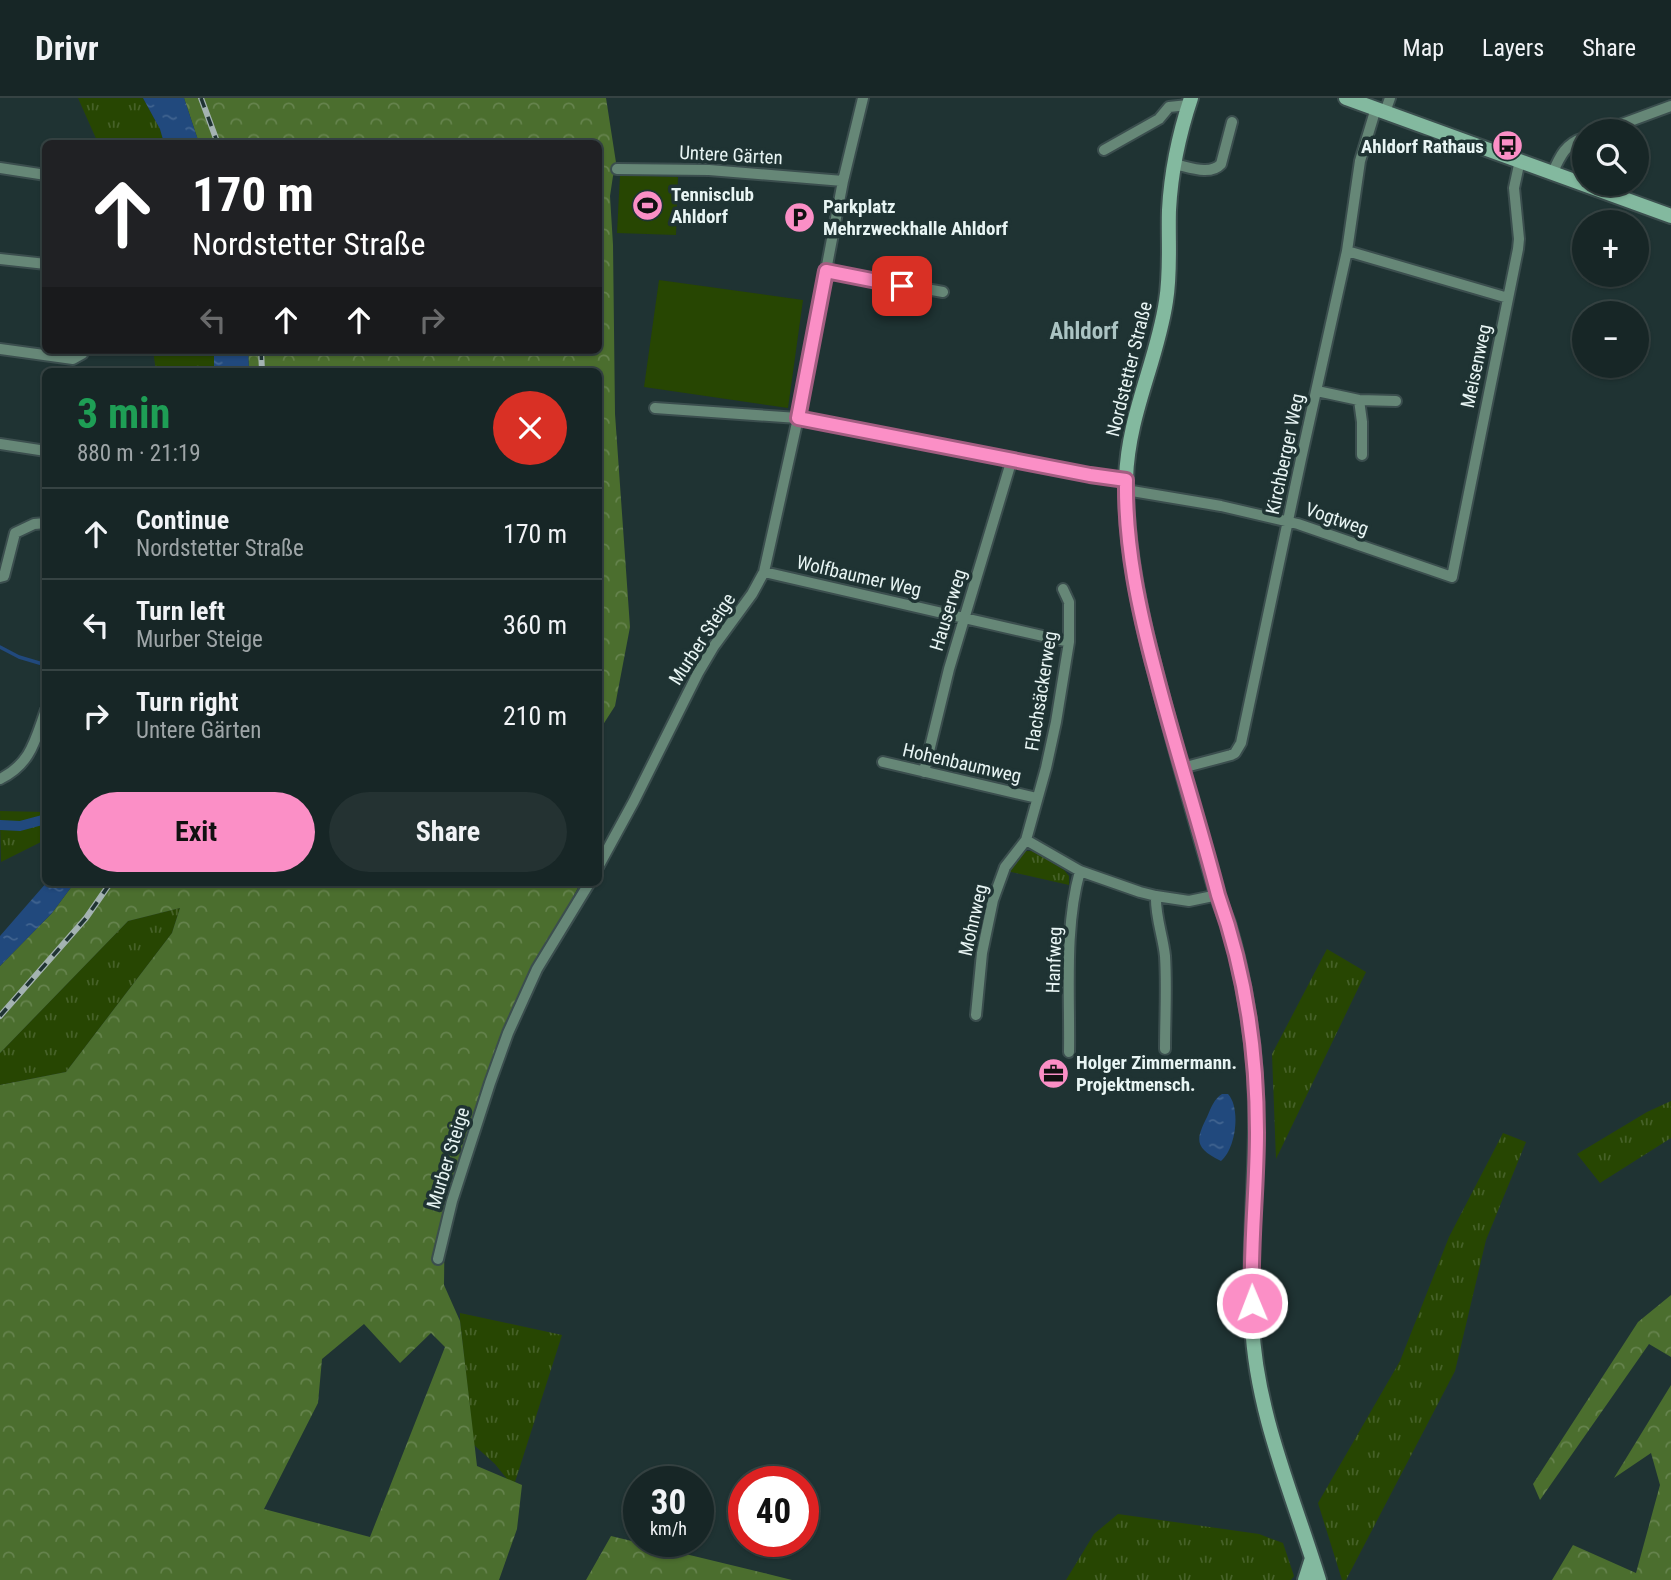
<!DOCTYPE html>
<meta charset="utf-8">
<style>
body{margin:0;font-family:"Roboto Condensed",sans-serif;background:#243232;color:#f1f3f6;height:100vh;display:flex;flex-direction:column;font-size:26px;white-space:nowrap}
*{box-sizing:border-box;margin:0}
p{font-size:23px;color:#9ea5a7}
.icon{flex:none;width:38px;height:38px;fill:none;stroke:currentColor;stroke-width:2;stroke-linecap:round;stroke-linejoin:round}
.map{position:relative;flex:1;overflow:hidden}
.sheet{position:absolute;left:42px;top:270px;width:560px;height:518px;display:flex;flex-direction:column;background:#172626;border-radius:10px;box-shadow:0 2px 5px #0004,0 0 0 2px #364343}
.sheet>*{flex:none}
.top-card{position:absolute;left:42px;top:42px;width:560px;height:214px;border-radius:10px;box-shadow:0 2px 5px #0004,0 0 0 2px #364343;background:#202124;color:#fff;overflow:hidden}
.fabs{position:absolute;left:1572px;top:21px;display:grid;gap:14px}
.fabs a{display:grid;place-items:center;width:77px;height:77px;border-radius:50%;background:#172626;box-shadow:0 2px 5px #0004,0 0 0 2px #364343;font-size:35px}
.speed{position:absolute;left:623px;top:1368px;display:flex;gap:14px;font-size:35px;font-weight:700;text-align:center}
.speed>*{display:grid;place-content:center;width:91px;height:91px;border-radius:50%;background:#172626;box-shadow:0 2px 5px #0004,0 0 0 2px #364343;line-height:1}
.speed small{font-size:18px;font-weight:400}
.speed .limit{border:10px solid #d22;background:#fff;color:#111}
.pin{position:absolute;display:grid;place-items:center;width:60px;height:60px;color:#fff;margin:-30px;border-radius:14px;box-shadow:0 4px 10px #0006}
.me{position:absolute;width:77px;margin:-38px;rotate:359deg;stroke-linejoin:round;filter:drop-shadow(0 0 5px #0008)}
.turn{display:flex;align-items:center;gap:24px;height:147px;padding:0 35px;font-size:32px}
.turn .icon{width:91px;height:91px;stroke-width:2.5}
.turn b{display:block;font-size:49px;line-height:60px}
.lanes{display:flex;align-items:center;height:66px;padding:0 35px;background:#0003;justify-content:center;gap:35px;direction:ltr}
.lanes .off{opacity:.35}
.round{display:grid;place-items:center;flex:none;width:74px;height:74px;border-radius:37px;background:#243232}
.headline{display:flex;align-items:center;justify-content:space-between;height:119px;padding:0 35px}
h1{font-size:42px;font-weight:700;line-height:52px;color:#1e9e55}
.cta{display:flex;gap:14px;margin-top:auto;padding:14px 35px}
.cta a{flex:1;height:80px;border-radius:42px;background:#fb8fc6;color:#111;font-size:28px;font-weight:700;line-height:80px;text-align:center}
.cta a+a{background:#243232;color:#f1f3f6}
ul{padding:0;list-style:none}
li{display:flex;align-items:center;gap:21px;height:91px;padding:0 35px;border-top:2px solid #364343}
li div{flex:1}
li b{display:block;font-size:26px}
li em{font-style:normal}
header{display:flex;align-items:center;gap:42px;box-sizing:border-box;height:98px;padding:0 35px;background:#172626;border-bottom:2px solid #364343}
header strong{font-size:33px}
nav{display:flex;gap:38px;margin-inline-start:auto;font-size:24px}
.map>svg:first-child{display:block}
.grass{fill:url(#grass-tufts)}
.forest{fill:url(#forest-crowns);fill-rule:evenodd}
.pitch{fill:#274602}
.water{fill:url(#water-ripples)}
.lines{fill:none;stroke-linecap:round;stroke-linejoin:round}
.stream{stroke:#21497d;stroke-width:3.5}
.canal{stroke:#21497d;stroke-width:10}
.street-casing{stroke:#3b4e4e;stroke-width:14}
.secondary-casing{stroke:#3b4e4e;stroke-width:18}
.street{stroke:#668777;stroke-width:10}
.secondary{stroke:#83b99f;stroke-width:14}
.rail-casing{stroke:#a4b3b2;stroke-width:6}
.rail{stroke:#1f3333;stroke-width:3.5;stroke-dasharray:10;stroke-linecap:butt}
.route-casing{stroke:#a35d81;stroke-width:18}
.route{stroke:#fb8fc6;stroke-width:12}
.labels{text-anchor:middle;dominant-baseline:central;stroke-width:7;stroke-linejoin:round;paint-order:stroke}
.poi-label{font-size:19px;font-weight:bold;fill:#e8f5f4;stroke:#1f3333;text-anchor:start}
.street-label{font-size:19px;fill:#e8f5f4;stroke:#1f3333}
.quarter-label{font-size:23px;font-weight:bold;fill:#abc4c3;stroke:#1f3333}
</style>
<header>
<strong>Drivr</strong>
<nav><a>Map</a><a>Layers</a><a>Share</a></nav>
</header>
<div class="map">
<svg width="1671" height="1482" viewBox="0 0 1671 1482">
<defs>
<pattern id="grass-tufts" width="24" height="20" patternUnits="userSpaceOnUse" patternTransform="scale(1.75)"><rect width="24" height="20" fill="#274602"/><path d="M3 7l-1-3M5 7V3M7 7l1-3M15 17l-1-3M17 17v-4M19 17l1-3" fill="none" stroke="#466128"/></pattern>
<pattern id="forest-crowns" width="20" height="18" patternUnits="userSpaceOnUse" patternTransform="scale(1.75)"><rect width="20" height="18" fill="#4b6e2e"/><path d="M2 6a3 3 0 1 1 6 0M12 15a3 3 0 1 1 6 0" fill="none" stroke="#65834d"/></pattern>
<pattern id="water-ripples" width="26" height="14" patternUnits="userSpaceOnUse" patternTransform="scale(1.75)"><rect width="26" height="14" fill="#21497d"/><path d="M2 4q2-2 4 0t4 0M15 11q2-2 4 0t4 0" fill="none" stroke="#416490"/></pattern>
</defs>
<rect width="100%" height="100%" fill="#1f3333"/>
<!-- grass -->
<path class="grass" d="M78,0H143L160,31L164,45H98Z
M153,252H214V273H156Z
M0,713L45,714V742L1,764Z
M1024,753H1034L1064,772L1069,778V787L1007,773L1016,759Z
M180,810L172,835L66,974L0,987V955L128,823Z
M1327,851L1366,874L1276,1061L1272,956Z
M1671,1003V1040L1600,1085L1577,1056L1647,1014Z
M1503,1035L1526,1044L1486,1142L1455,1273L1346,1482H1342L1318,1405L1400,1263L1449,1139Z
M460,1215L562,1237L515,1384L507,1381L495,1366L474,1347L460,1223Z
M1118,1416L1259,1436L1283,1445L1294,1478L1291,1482H1066L1094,1436Z"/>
<!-- forest -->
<path class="forest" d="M184,0H606L617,71L613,78L610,98L613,147L615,316L630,529L615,608L599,633L598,273H249L248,252H598V46L199,45Z
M75,784H581L513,912L445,1102L444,1187L460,1223L477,1368L522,1387L517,1431L499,1482H0V987L66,974L172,835L180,810L128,823L0,955V868L52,815ZM364,1226L400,1265L431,1235L445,1249L370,1439L264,1411L318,1305L322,1261Z
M1671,1197V1259L1649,1246L1540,1402L1533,1386L1638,1224Z
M1671,1287V1482H1552L1573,1447L1636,1475L1660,1387L1651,1355L1614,1380Z
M611,1438L768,1476L792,1482H586Z"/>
<!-- pitch -->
<path class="pitch" d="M620,77L678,79L676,137L617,135Z
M659,182L803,202L788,310L644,289Z"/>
<!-- water -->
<path class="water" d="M143,0H184L199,45H164L160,31Z
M214,252H248L249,273H214Z
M47,784H75L52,815L0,868V838Z
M1222,996H1228C1241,1010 1236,1051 1221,1063C1195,1050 1195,1043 1207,1019C1211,1010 1214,1001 1222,996Z"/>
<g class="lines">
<!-- stream -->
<path class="stream" d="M0,549L19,559L46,567"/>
<!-- canal -->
<path class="canal" d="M0,727L20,728L46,721"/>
<defs>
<path id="street" d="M1385,14L1390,0
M1603,33L1671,8
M1104,52L1159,21L1169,9L1188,7
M1174,66C1189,69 1210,78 1221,66L1232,24
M0,70L46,77
M617,71L709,72L843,83
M1553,74C1560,58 1566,45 1584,40
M1347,153L1508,200
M0,161L46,166
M826,173L943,194
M0,251L73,261L82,256L81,252
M1317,293L1359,302L1396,303
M1359,302L1362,324V357
M655,310L798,320L1090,377L1126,382
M0,346L46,353
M1126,392L1221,408L1298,426L1452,479L1518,151L1519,141L1514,90L1520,62
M764,474L1069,544
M0,479L4,478L15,435L34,426L46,425
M883,664L1037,700
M1182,670L1231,657L1235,655L1241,645L1301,361L1347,153L1360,63L1376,10
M924,674L949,571L1012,361
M0,681C31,666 35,642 46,612
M1026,742L1080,773L1140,794L1156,798L1189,803L1218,797
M598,769L634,703L698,575L714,548L752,496L764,474L798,320L843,83L863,0
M1156,798C1155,818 1163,838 1165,858C1167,889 1165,920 1165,951
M976,917L982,855L993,802L1005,769L1026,742L1046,670L1056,624L1069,544V504L1063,491
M1069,954C1070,896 1064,830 1080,773
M438,1161L452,1103L490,985L508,935L537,871L590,784"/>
<path id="secondary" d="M1191,0C1179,36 1171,74 1169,112C1168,142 1171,173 1166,203C1157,264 1128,316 1126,381C1125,446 1139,513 1156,576C1175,649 1196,723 1217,796C1220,806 1224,815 1228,825C1238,858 1245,894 1250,929C1265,1027 1247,1126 1252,1225C1256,1315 1293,1397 1319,1482
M1346,0L1671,118
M1305,1482L1312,1460"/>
</defs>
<!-- street casing -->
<use href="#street" class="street-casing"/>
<!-- secondary casing -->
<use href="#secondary" class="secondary-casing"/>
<!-- street -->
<use href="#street" class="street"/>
<!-- secondary -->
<use href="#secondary" class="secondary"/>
<defs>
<path id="rail" d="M201,0L218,46
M261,252L262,273
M0,918L86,820L111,784"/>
</defs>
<!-- rail casing -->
<use href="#rail" class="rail-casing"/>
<!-- rail -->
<use href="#rail" class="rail"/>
</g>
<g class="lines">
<defs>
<path id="route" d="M902,188L826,173L798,320L1090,377L1126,382C1125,448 1139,513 1156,576C1175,650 1199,723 1218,797C1245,873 1257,953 1257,1034C1257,1091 1250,1148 1252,1205"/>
</defs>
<!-- route casing -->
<use href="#route" class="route-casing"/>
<!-- route -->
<use href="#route" class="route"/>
</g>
<!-- icons -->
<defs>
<symbol id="bus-disc" viewBox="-11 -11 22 22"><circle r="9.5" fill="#fb8fc6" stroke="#1f3333"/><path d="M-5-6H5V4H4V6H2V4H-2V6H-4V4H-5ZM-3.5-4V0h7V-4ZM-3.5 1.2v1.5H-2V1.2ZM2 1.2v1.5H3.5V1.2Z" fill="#111"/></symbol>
<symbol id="stadium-disc" viewBox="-11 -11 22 22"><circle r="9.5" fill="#fb8fc6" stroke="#1f3333"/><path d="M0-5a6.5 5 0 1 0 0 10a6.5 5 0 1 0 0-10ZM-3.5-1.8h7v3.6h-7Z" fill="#111"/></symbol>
<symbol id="parking-disc" viewBox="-11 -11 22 22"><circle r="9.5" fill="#fb8fc6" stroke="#1f3333"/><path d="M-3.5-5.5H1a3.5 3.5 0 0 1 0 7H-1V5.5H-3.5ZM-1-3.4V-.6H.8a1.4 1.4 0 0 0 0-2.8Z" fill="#111"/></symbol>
<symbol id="office-disc" viewBox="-11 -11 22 22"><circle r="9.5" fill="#fb8fc6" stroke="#1f3333"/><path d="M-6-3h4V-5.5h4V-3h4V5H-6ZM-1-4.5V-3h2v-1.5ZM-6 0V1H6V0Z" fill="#111"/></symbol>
</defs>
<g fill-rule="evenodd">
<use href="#bus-disc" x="1490" y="30" width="35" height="35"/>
<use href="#stadium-disc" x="630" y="90" width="35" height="35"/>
<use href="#parking-disc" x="782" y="102" width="35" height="35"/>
<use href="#office-disc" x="1036" y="958" width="35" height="35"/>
</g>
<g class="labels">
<!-- poi labels -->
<g class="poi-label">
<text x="1484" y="48" text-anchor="end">Ahldorf Rathaus</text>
<text x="671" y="96">Tennisclub<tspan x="671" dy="22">Ahldorf</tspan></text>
<text x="823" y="108">Parkplatz<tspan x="823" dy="22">Mehrzweckhalle Ahldorf</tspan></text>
<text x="1076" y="964">Holger Zimmermann.<tspan x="1076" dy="22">Projektmensch.</tspan></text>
</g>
<!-- street labels -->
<g class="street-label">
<text transform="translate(731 57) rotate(3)">Untere Gärten</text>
<text transform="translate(1476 268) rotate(-78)">Meisenweg</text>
<text transform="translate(1129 271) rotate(-76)">Nordstetter Straße</text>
<text transform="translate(1285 356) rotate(-78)">Kirchberger Weg</text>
<text transform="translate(1337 421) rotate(19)">Vogtweg</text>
<text transform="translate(859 478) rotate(13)">Wolfbaumer Weg</text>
<text transform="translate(948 512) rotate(-73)">Hauserweg</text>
<text transform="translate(702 541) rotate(-57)">Murber Steige</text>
<text transform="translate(1041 593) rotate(-81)">Flachsäckerweg</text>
<text transform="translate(962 665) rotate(13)">Hohenbaumweg</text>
<text transform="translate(973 822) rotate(-77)">Mohnweg</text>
<text transform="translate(1054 862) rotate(-88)">Hanfweg</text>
<text transform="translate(448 1060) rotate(-73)">Murber Steige</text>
</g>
<!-- quarter labels -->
<g class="quarter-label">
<text x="1084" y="233">Ahldorf</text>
</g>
</g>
</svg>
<div class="fabs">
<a><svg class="icon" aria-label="search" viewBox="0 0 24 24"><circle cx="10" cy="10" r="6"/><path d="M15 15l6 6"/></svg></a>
<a>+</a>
<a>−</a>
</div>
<div class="speed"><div>30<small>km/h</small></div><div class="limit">40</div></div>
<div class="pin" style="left:902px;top:188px;background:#d93025"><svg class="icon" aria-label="arrive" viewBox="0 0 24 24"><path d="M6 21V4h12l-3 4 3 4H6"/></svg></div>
<svg class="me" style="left:1252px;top:1205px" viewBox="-20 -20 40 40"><circle r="17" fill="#fb8fc6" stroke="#fff" stroke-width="3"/><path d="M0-11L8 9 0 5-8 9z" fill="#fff"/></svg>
<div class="top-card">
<div class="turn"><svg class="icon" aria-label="ahead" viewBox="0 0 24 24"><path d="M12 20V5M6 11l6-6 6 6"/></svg><div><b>170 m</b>Nordstetter Straße</div></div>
<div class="lanes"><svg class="icon off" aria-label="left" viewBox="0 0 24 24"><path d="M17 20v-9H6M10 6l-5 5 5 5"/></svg><svg class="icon" aria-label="ahead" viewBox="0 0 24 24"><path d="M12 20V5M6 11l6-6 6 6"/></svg><svg class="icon" aria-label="ahead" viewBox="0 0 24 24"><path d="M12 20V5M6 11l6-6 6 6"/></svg><svg class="icon off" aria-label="right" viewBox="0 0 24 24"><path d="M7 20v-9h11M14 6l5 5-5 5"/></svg></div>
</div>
<section class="sheet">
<div class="headline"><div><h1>3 min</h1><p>880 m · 21:19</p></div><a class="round" style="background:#d93025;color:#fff"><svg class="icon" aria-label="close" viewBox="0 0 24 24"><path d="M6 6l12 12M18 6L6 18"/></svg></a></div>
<ul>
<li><svg class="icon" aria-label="ahead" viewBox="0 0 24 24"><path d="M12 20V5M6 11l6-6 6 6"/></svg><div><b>Continue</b><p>Nordstetter Straße</p></div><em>170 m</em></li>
<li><svg class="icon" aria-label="left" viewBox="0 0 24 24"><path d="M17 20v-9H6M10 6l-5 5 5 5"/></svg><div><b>Turn left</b><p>Murber Steige</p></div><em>360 m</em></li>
<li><svg class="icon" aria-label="right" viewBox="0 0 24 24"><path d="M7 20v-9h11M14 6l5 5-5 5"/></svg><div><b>Turn right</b><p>Untere Gärten</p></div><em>210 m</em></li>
</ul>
<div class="cta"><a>Exit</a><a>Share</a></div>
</section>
</div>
